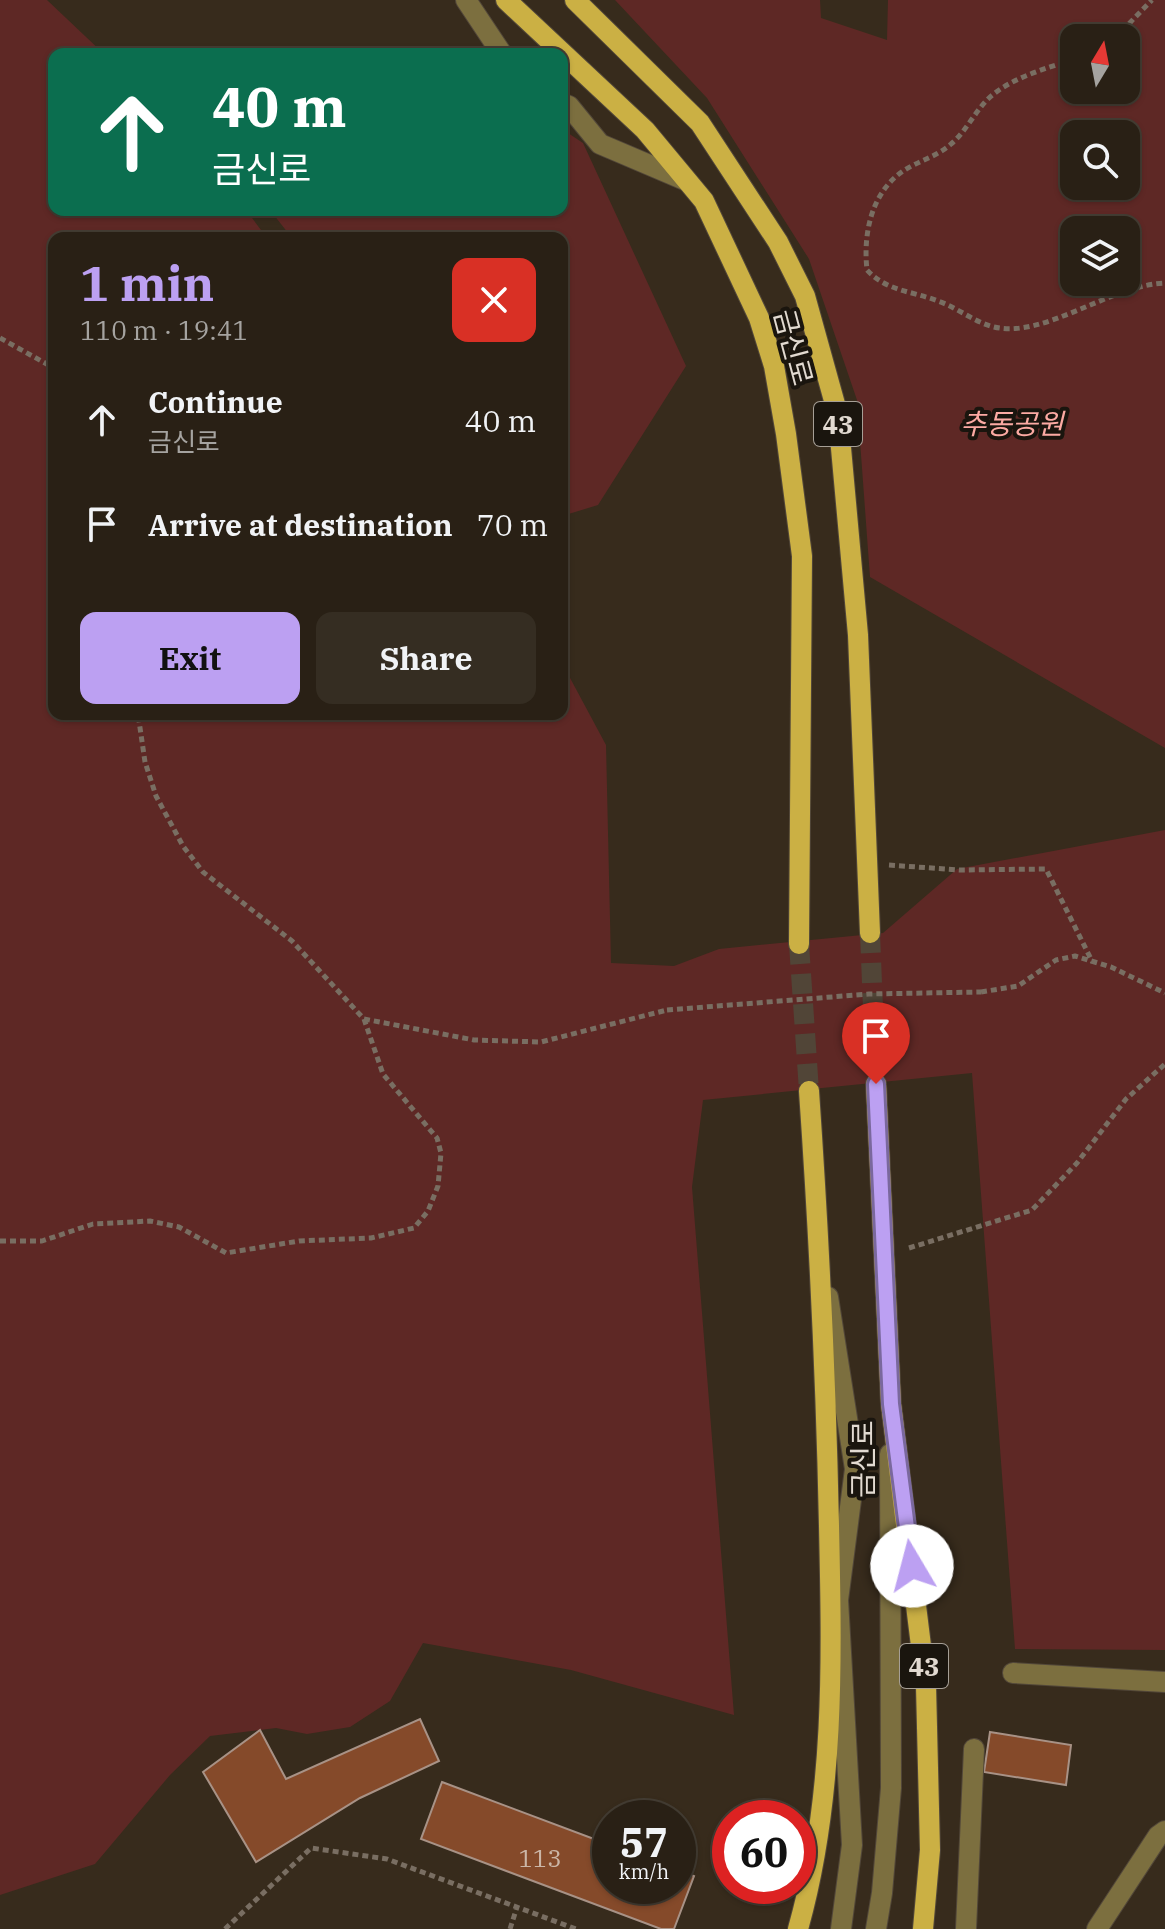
<!DOCTYPE html>
<meta charset="utf-8">
<style>
body{margin:0;font-family:"IBM Plex Serif","Noto Sans KR",serif;background:#352d22;color:#f1f3f6;height:100vh;display:flex;flex-direction:column;font-size:30px;white-space:nowrap}
*{box-sizing:border-box;margin:0}
p{font-size:26px;color:#a5a3a0}
.icon{flex:none;width:44px;height:44px;fill:none;stroke:currentColor;stroke-width:2;stroke-linecap:round;stroke-linejoin:round}
.map{position:relative;flex:1;overflow:hidden}
.details{position:absolute;left:48px;top:232px;width:520px;height:488px;display:flex;flex-direction:column;background:#292015;border-radius:16px;box-shadow:0 2px 6px #0004,0 0 0 2px #453e34}
.details>*{flex:none}
.banner{position:absolute;left:48px;top:48px;width:520px;height:168px;border-radius:16px;box-shadow:0 2px 6px #0004,0 0 0 2px #453e34;background:#0b6e4f;color:#fff;overflow:hidden}
.needle{width:52px;rotate:10deg}
.buttons{position:absolute;left:1060px;top:24px;display:grid;gap:16px}
.buttons a{display:grid;place-items:center;width:80px;height:80px;border-radius:16px;background:#292015;box-shadow:0 2px 6px #0004,0 0 0 2px #453e34;font-size:40px}
.speed{position:absolute;left:592px;top:1800px;display:flex;gap:16px;font-size:40px;font-weight:700;text-align:center}
.speed>*{display:grid;place-content:center;width:104px;height:104px;border-radius:50%;background:#292015;box-shadow:0 2px 6px #0004,0 0 0 2px #453e34;line-height:1}
.speed small{font-size:20px;font-weight:400}
.speed .limit{border:12px solid #d22;background:#fff;color:#111}
.pin{position:absolute;display:grid;place-items:center;width:68px;height:68px;color:#fff;margin:-82px -34px;border-radius:50% 50% 50% 0;rotate:-45deg;box-shadow:0 0 8px #0007}
.pin .icon{rotate:45deg}
.me{position:absolute;width:88px;margin:-44px;rotate:352deg;stroke-linejoin:round;filter:drop-shadow(0 0 6px #0008)}
.turn{display:flex;align-items:center;gap:28px;height:168px;padding:0 32px;font-size:36px}
.turn .icon{width:104px;height:104px;stroke-width:2.5}
.turn b{display:block;font-size:56px;line-height:68px}
.round{display:grid;place-items:center;flex:none;width:84px;height:84px;border-radius:16px;background:#352d22}
.headline{display:flex;align-items:center;justify-content:space-between;height:136px;padding:0 32px}
h1{font-size:48px;font-weight:800;line-height:60px;color:#bca0f2}
.primary-button{display:flex;gap:16px;margin-top:auto;padding:16px 32px}
.primary-button a{flex:1;height:92px;border-radius:16px;background:#bca0f2;color:#111;font-size:32px;font-weight:800;line-height:92px;text-align:center}
.primary-button a+a{background:#352d22;color:#f1f3f6}
ul{padding:0;list-style:none}
li{display:flex;align-items:center;gap:24px;height:104px;padding:0 32px}
li div{flex:1}
li b{display:block;font-size:30px}
li em{font-style:normal}
.map>svg:first-child{display:block}
.green{fill:#5e2825;fill-rule:evenodd}
.building{fill:#854a2a;stroke:#a89286;stroke-width:2}
.lines{fill:none;stroke-linecap:round;stroke-linejoin:round}
.major-tunnel{stroke:#514537;stroke-width:20;stroke-dasharray:20 10;stroke-linecap:butt}
.minor-casing{stroke:#524739;stroke-width:22}
.major-casing{stroke:#524739;stroke-width:22}
.path{stroke:#796e62;stroke-width:5;stroke-dasharray:6 4;stroke-linecap:butt}
.minor{stroke:#7c6f3f;stroke-width:20}
.major{stroke:#cbb044;stroke-width:20}
.path-bridge{stroke:#796e62;stroke-width:5;stroke-dasharray:6 4;stroke-linecap:butt}
.route-casing{stroke:#7a689d;stroke-width:20}
.route{stroke:#bca0f2;stroke-width:14}
.labels{text-anchor:middle;dominant-baseline:central;stroke-width:8;stroke-linejoin:round;paint-order:stroke}
.number-label{font-size:24px;fill:#cbb6a7}
.shield{fill:#1a150e;stroke:#a69f96;stroke-width:2}
.shield-label{font-size:26px;font-weight:bold;fill:#e2dad1}
.street-label{font-size:28px;fill:#e2dad1;stroke:#1a150e}
.park-label{font-size:28px;font-style:italic;fill:#fcaaa3;stroke:#1a150e}
</style>
<div class="map">
<svg width="1165" height="1929" viewBox="0 0 1165 1929">
<rect width="100%" height="100%" fill="#372b1c"/>
<!-- green -->
<path class="green" d="M0,0H47L104,54H54V210H246L267,238H54V714H562V663L606,745L611,963L674,966L719,949L883,933L957,869L1165,830V1650L1015,1649L972,1073L703,1100L692,1187L734,1715L571,1670L423,1643L390,1701L350,1727L307,1734L276,1728L210,1736L170,1775L95,1864L0,1895Z
M615,0H820L821,18L887,40L888,0H1165V748L870,577L857,400L809,259L707,98ZM1074,38H1126V90H1074ZM1074,134H1126V186H1074ZM1074,230H1126V282H1074Z
M562,129L583,143L686,366L598,505L562,516V238H292L270,210H562Z"/>
<!-- building -->
<path class="building" d="M420,1719L439,1761L360,1798L256,1862L203,1772L260,1730L286,1779Z
M990,1732L1071,1745L1066,1785L984,1772Z
M442,1782L610,1845V1886H678V1870L694,1876L674,1929H661L421,1839Z"/>
<g class="lines">
<!-- major-tunnel -->
<path class="major-tunnel" d="M870,933L876,1084
M799,944L809,1091"/>
<defs>
<path id="minor" d="M466,0L502,54
M562,103L569,106L600,144L687,181
M828,1297L855,1469L838,1600L852,1845L841,1929
M1013,1673L1165,1682
M876,1929L882,1893L891,1788L890,1454
M966,1929L974,1749
M1097,1929L1158,1836L1165,1831"/>
<path id="major" d="M506,0L645,130L704,201L759,318L774,366L786,434L802,556L799,944
M575,0L700,123L778,242L805,296L838,415L858,635L870,933
M876,1084L891,1404L926,1686L930,1850L923,1929
M798,1929C835,1798 832,1661 829,1526C826,1381 819,1236 809,1091"/>
</defs>
<!-- minor casing -->
<use href="#minor" class="minor-casing"/>
<!-- major casing -->
<use href="#major" class="major-casing"/>
<!-- path -->
<path class="path" d="M1115,38L1152,0
M1074,59C1048,68 1017,76 995,93C977,106 968,130 951,144C938,156 918,161 903,171C871,193 863,234 867,270C886,291 912,291 938,301C958,308 974,322 994,327C1044,339 1110,285 1165,283
M0,338L54,368
M889,865L959,870L1046,869L1093,963
M981,992L1018,986L1056,960L1075,956L1111,967L1165,993
M364,1019L474,1040L541,1042L667,1010
M0,1241H42L93,1224L150,1221L179,1227L226,1253L299,1241L371,1238L414,1228L428,1211L438,1186L441,1153L437,1138L383,1074L364,1019L292,941L203,872L183,846L156,796L145,762L138,714
M909,1248L1032,1210L1077,1163L1126,1099L1165,1064
M225,1929L311,1848L387,1859L576,1929
M510,1929L517,1907"/>
<!-- minor -->
<use href="#minor" class="minor"/>
<!-- major -->
<use href="#major" class="major"/>
<!-- path-bridge -->
<path class="path-bridge" d="M667,1010L869,994L981,992"/>
</g>
<g class="lines">
<defs>
<path id="route" d="M876,1084L891,1404L912,1566"/>
</defs>
<!-- route casing -->
<use href="#route" class="route-casing"/>
<!-- route -->
<use href="#route" class="route"/>
</g>
<g class="labels">
<!-- number labels -->
<g class="number-label">
<text x="540" y="1858">113</text>
</g>
<!-- shield labels -->
<g class="shield">
<rect x="814" y="402" width="48" height="44" rx="6"/>
<rect x="900" y="1644" width="48" height="44" rx="6"/>
</g>
<g class="shield-label">
<text x="838" y="424">43</text>
<text x="924" y="1666">43</text>
</g>
<!-- street labels -->
<g class="street-label">
<text transform="translate(794 347) rotate(75)">금신로</text>
<text transform="translate(862 1459) rotate(-90)">금신로</text>
</g>
<!-- park labels -->
<g class="park-label">
<text x="1012" y="423">추동공원</text>
</g>
</g>
</svg>
<div class="buttons">
<a><svg class="needle" viewBox="-14 -14 28 28"><path d="M0-13l5 13h-10z" fill="#e53935"/><path d="M0 13l5-13h-10z" fill="#a5a3a0"/></svg></a>
<a><svg class="icon" aria-label="search" viewBox="0 0 24 24"><circle cx="10" cy="10" r="6"/><path d="M15 15l6 6"/></svg></a>
<a><svg class="icon" aria-label="layers" viewBox="0 0 24 24"><path d="M12 4l9 5-9 5-9-5zM3 14l9 5 9-5"/></svg></a>
</div>
<div class="speed"><div>57<small>km/h</small></div><div class="limit">60</div></div>
<div class="pin" style="left:876px;top:1084px;background:#d93025"><svg class="icon" aria-label="arrive" viewBox="0 0 24 24"><path d="M6 21V4h12l-3 4 3 4H6"/></svg></div>
<svg class="me" style="left:912px;top:1566px" viewBox="-20 -20 40 40"><circle r="19" fill="#fff"/><path d="M0-13L10 11 0 6-10 11z" fill="#bca0f2"/></svg>
<div class="banner">
<div class="turn"><svg class="icon" aria-label="ahead" viewBox="0 0 24 24"><path d="M12 20V5M6 11l6-6 6 6"/></svg><div><b>40 m</b>금신로</div></div>
</div>
<section class="details">
<div class="headline"><div><h1>1 min</h1><p>110 m · 19:41</p></div><a class="round" style="background:#d93025;color:#fff"><svg class="icon" aria-label="close" viewBox="0 0 24 24"><path d="M6 6l12 12M18 6L6 18"/></svg></a></div>
<ul>
<li><svg class="icon" aria-label="ahead" viewBox="0 0 24 24"><path d="M12 20V5M6 11l6-6 6 6"/></svg><div><b>Continue</b><p>금신로</p></div><em>40 m</em></li>
<li><svg class="icon" aria-label="arrive" viewBox="0 0 24 24"><path d="M6 21V4h12l-3 4 3 4H6"/></svg><div><b>Arrive at destination</b></div><em>70 m</em></li>
</ul>
<div class="primary-button"><a>Exit</a><a>Share</a></div>
</section>
</div>
